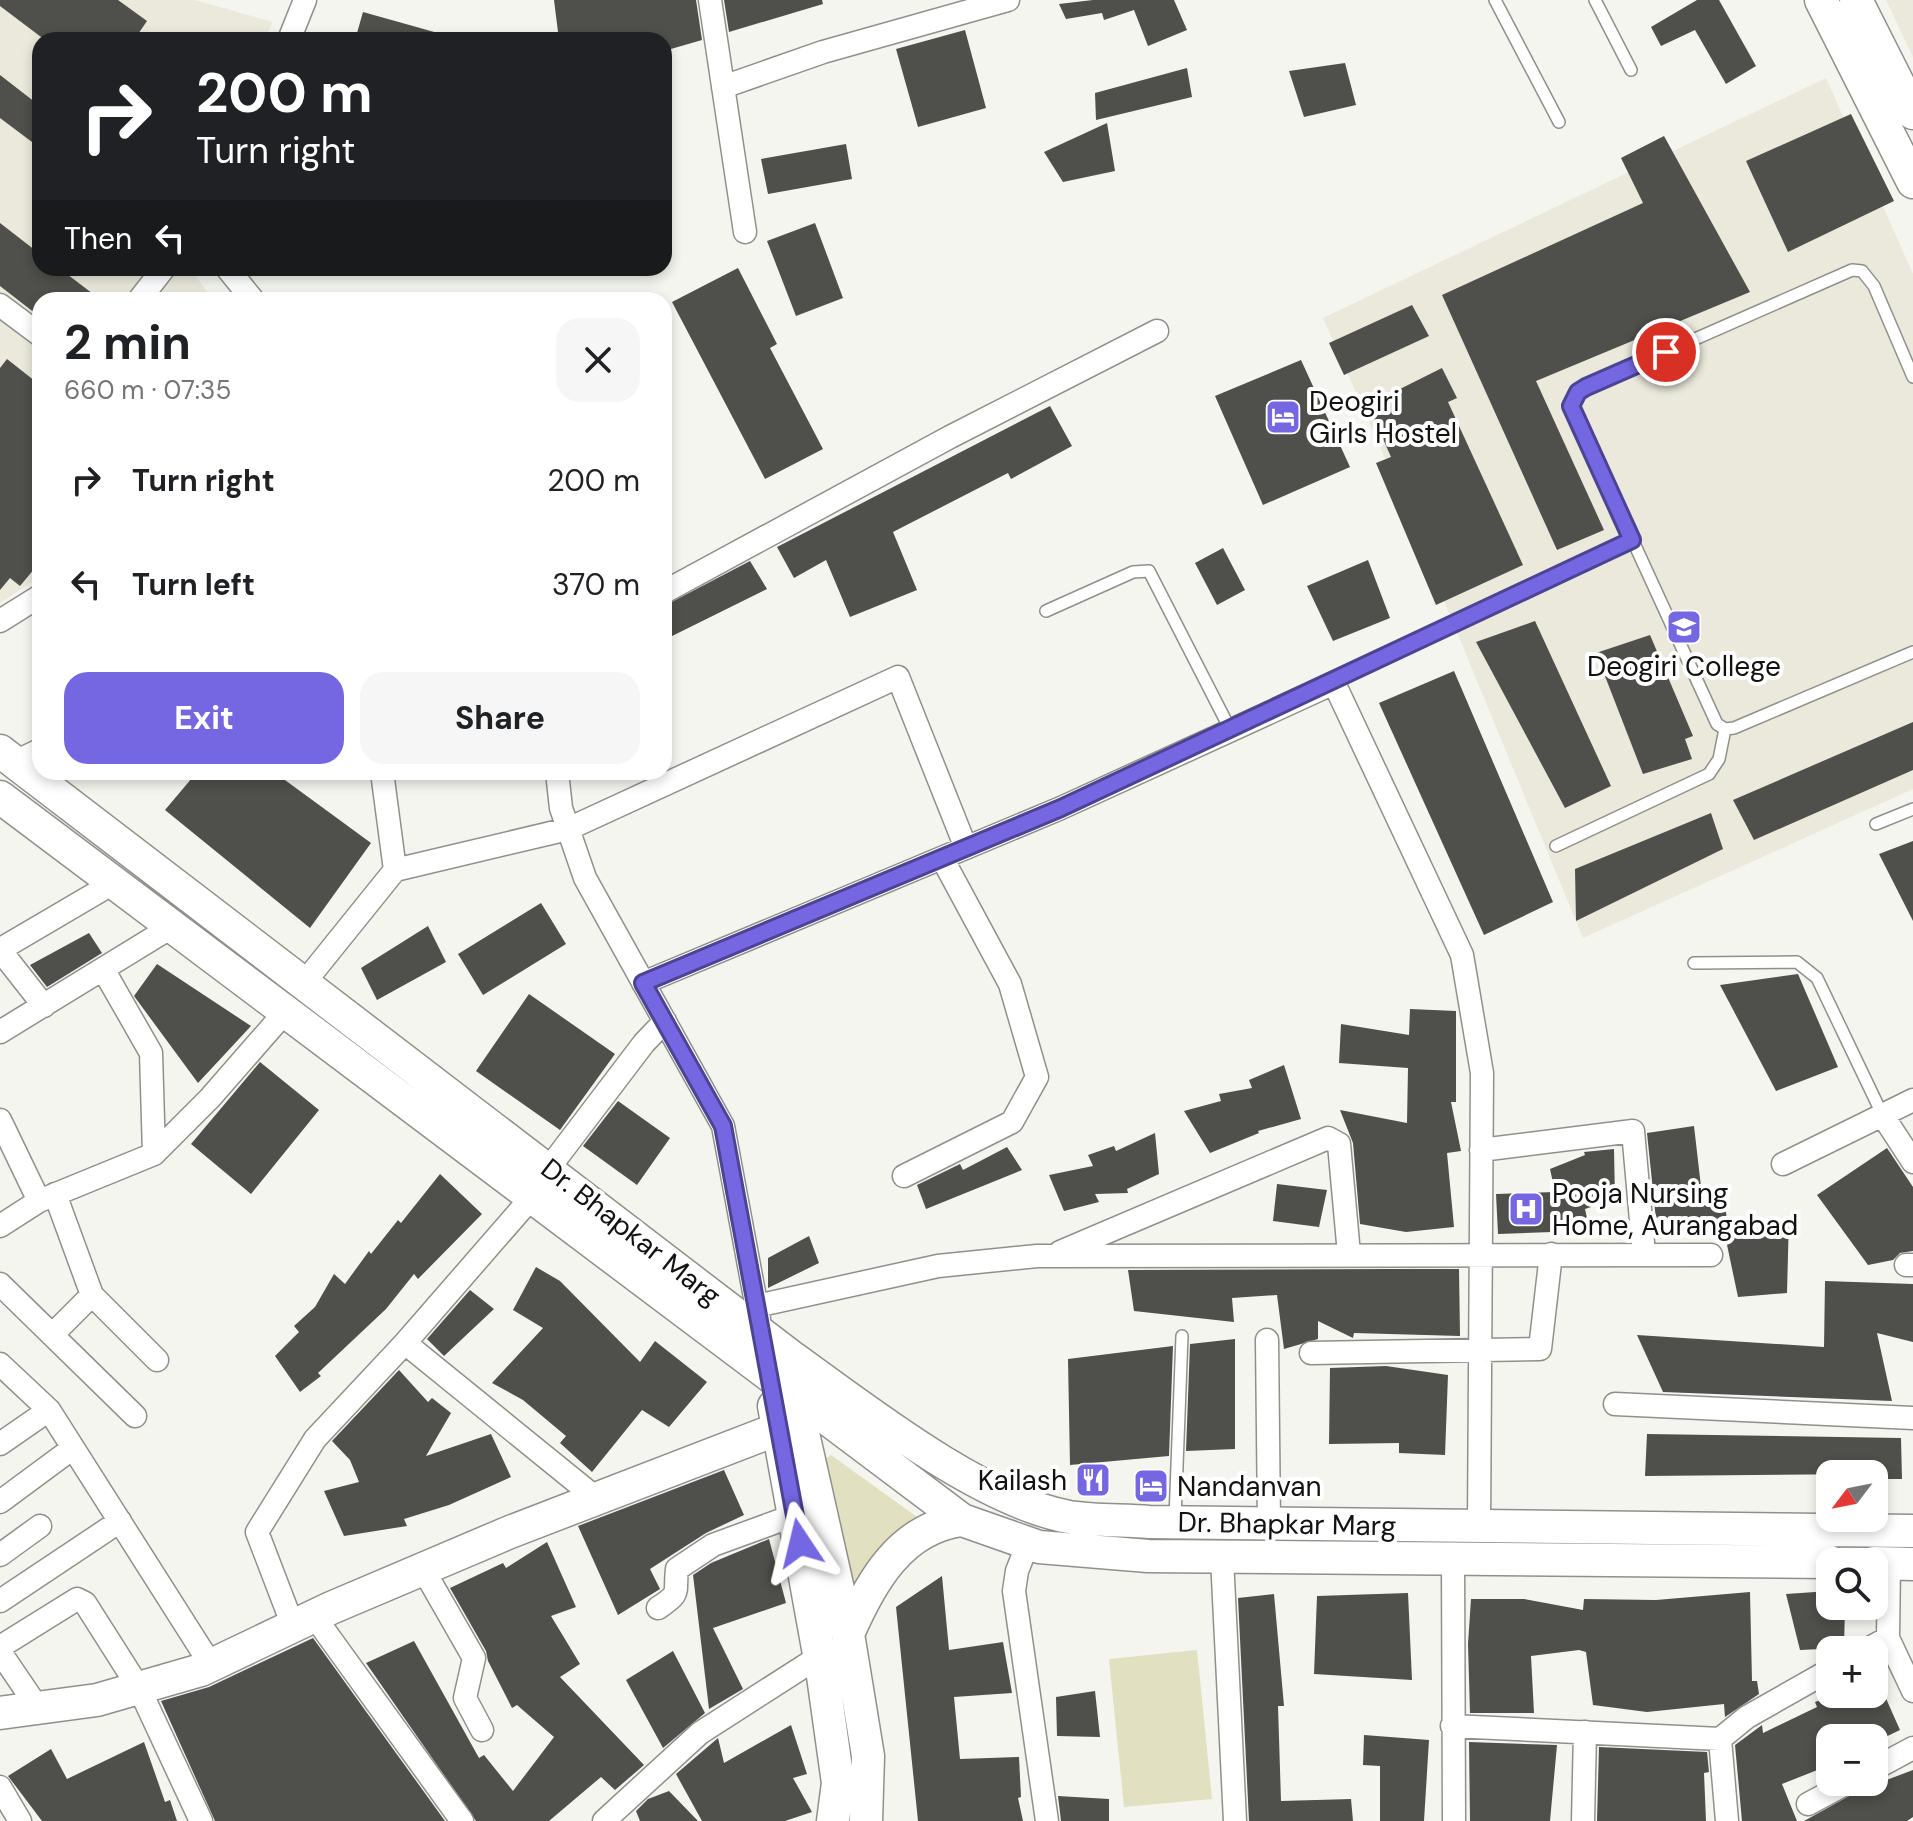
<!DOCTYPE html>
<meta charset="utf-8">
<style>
body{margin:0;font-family:"DM Sans",sans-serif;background:#f6f6f6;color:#202124;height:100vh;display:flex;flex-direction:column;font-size:30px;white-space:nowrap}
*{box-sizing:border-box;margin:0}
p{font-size:26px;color:#757577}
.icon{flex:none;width:44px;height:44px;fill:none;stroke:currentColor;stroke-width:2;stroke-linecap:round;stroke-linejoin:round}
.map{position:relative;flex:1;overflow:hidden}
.sheet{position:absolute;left:32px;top:292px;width:640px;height:488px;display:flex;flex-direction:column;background:#fff;border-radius:24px;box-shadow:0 4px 12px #0003}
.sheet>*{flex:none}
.hud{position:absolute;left:32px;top:32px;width:640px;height:244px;border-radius:24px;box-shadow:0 4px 12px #0003;background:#202124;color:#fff;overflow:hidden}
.needle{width:52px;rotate:238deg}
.buttons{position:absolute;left:1816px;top:1460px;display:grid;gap:16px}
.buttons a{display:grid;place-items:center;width:72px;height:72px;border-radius:16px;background:#fff;box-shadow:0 4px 12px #0003;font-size:40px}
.pin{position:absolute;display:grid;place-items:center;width:68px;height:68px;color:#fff;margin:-34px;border:4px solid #fff;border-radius:50%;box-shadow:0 2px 8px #0007}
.me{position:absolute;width:88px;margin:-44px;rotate:350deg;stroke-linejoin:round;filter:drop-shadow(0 0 6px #0008)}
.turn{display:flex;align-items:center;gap:28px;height:168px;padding:0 32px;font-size:36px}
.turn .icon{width:104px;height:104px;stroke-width:2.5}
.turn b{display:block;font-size:56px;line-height:68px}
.then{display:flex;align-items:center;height:76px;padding:0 32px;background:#0003;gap:16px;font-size:30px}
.round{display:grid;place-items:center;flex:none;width:84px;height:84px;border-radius:24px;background:#f6f6f6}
.head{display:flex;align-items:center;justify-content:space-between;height:136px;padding:0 32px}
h1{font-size:48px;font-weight:700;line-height:60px}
.button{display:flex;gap:16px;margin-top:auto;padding:16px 32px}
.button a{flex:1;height:92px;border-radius:24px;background:#7567e2;color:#fff;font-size:32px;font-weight:700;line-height:92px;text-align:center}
.button a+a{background:#f6f6f6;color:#202124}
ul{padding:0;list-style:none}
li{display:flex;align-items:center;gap:24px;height:104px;padding:0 32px}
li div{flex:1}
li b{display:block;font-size:30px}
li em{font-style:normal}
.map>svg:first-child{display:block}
.built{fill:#eae9dc}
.green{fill:#e1e0c0}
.building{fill:#4f4f4b}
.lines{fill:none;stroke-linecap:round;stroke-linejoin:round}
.lane-casing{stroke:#90908b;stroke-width:14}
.street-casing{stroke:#90908b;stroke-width:25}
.secondary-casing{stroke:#90908b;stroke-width:35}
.lane{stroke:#fff;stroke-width:11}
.street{stroke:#fff;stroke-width:22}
.secondary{stroke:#fff;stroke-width:32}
.route-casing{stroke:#4c4393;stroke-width:20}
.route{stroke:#7567e2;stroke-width:14}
.labels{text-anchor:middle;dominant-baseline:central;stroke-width:8;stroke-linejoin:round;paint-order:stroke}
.poi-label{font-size:28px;fill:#121211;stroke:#fff;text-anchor:start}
.street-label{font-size:28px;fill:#121211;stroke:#fff}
</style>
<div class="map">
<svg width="1913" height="1821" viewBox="0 0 1913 1821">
<rect width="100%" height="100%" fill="#f5f5f0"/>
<!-- built -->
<path class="built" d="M0,0H195L273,22L264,40H40V268H190L213,300H40V577L0,603Z
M1886,0H1913V57Z
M1826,78L1913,274V789L1583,938L1388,465L1323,318Z"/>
<!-- green -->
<path class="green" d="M831,1455L917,1517L896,1532L854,1588L824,1460Z
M1197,1650L1212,1799L1124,1807L1109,1659Z"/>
<!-- building -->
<path class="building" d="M0,0H118L147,21L134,40H45L0,6Z
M554,0H696L702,40L664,51V40H559Z
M724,0H822L823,4L729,32Z
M1093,0H1174L1187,30L1148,46L1134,10L1104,20L1102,13L1066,19L1059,4Z
M1697,0H1719L1756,66L1726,84L1695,30L1661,46L1651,27Z
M363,12L445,35L444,40H355Z
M965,30L986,108L918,127L896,49Z
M1345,63L1356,105L1304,117L1289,71Z
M1187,68L1192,97L1096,120L1095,93Z
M0,75L40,106V148L0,118Z
M1851,114L1894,201L1788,252L1746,161Z
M1107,123L1115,171L1063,182L1044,152Z
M1664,136L1750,292L1536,381L1604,530L1557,550L1442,295L1643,203L1621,158Z
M846,144L852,179L768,194L761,159Z
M0,223L40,254V268H59L101,300H40V317L0,286Z
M815,223L843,298L796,316L767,241Z
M738,268L777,344L770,348L823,449L765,479L672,302Z
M1412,305L1429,336L1344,375L1329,343Z
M7,359L40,385V562L20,586L10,578L0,590V368Z
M1301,360L1350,467L1263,505L1215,396Z
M1442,368L1457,398L1448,402L1523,565L1436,605L1376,463L1391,457L1368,405Z
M1050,406L1072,446L1011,479L1008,473L893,532L917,590L850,617L826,560L794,578L777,547Z
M1223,548L1245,590L1217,605L1195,563Z
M1368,560L1390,618L1333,641L1307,586Z
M750,561L767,589L664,640V606Z
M1535,621L1611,786L1565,808L1476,642Z
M1650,635L1693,736L1685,739L1692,759L1643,774L1596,653Z
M1454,671L1553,902L1484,935L1379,703Z
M1913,722V770L1754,840L1733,800Z
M197,772H274L371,843L310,928L165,810Z
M1711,813L1723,849L1576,921L1575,869Z
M1913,841V921L1879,854Z
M541,903L566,944L483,995L458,954Z
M428,926L446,962L377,1000L361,968Z
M89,933L102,953L47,987L30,965Z
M157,964L251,1026L198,1083L134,996Z
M1798,974L1838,1067L1776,1091L1720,985Z
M529,994L615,1054L560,1130L476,1071Z
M1410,1009L1456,1011V1102H1451L1461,1151L1447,1153L1454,1227L1406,1232L1360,1224L1353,1143L1340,1110L1407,1123L1408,1068L1339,1063L1341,1024L1409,1035Z
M260,1062L319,1110L251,1194L191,1144Z
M1284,1065L1301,1119L1258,1131L1259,1133L1210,1153L1184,1111L1221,1101L1219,1094L1252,1088L1249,1080Z
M618,1101L670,1138L637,1185L583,1146Z
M1694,1126L1703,1204L1725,1202L1727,1222L1658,1239L1647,1133Z
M1155,1133L1159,1174L1127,1189L1128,1193L1095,1194L1099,1202L1064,1211L1049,1175L1093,1166L1088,1155L1114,1146L1116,1151Z
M1007,1147L1022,1170L926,1209L917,1185L960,1164L963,1170Z
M1887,1148L1913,1187V1251L1900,1253L1893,1260L1868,1265L1817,1195Z
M1614,1149L1615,1199L1585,1209L1587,1218L1551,1224L1552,1232L1498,1234L1496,1194L1555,1192L1550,1169L1585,1155L1584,1152Z
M440,1174L482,1214L418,1279L414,1274L386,1309L318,1373L321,1376L300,1392L275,1356L299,1332L294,1326L315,1307L334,1274L345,1284L369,1251L371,1254L398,1220L401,1223Z
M1277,1184L1327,1190L1319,1227L1273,1221Z
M1789,1217L1787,1293L1738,1297L1726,1240Z
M809,1236L819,1263L768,1288V1258Z
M536,1267L560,1281L640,1362L655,1341L707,1382L669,1427L642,1410L592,1472L560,1443L566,1436L523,1400L492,1383L543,1328L513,1310Z
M1391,1269H1459L1460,1336L1354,1333L1353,1338L1318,1321V1339L1284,1349L1277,1295L1232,1298L1234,1322L1134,1311L1128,1270Z
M1825,1281L1913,1284V1342L1877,1333L1892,1401L1663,1392L1637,1335L1824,1347Z
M470,1290L494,1309L444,1356L427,1339Z
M1235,1339V1449L1186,1451L1190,1344Z
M1173,1346L1169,1456L1070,1465L1068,1359Z
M1386,1366L1448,1375L1445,1455L1399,1453V1443L1329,1444L1330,1368Z
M399,1370L428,1402L432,1398L451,1413L426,1456L491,1434L511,1477L449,1505L404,1519L407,1526L344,1536L324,1491L359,1482L350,1460L332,1441Z
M1647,1434L1901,1438L1902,1479H1874V1474L1645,1476Z
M724,1470L744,1515L706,1533L650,1569L660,1589L618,1615L578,1526Z
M769,1539L786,1603L713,1628L743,1689L709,1709L693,1575L711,1563Z
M547,1542L576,1607L551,1616L580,1664L560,1677L644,1765L615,1790L601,1777L549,1821H476L366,1663L414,1641L479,1758L484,1755L513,1791L554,1737L517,1705L512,1708L488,1661L486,1651L450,1588L503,1563L506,1568Z
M942,1576L949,1650L1003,1642L1012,1693L954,1697L960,1759L1019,1757L1021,1797L1018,1798L1023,1821H918L896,1607Z
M1830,1591V1606H1845L1844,1648L1800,1650L1786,1594Z
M1750,1592L1752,1681H1757L1759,1694L1725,1717L1724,1704L1647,1712L1593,1705L1586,1652L1579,1650L1531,1656L1534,1713H1470L1468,1644L1471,1599H1524L1583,1610L1584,1599L1656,1600Z
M1408,1593L1412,1680L1314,1674L1317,1596Z
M1274,1594L1284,1706H1278L1281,1801L1351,1799L1353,1821H1249L1238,1598Z
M313,1638L445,1821H215L161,1701L209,1687Z
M673,1651L705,1713L663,1748L626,1680Z
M1095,1691L1100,1737L1057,1736L1056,1697Z
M1839,1694H1884L1900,1730L1875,1742L1874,1738H1820L1830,1765L1782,1784L1797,1821H1742L1735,1745L1762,1725L1763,1733L1817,1707L1815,1702Z
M791,1725L807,1774L793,1778L812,1812L785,1821H702L676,1774L718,1738L724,1763Z
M1364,1735L1429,1740L1424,1821H1380V1766L1363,1765Z
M144,1742L165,1802L170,1800L177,1821H42L8,1776L51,1749L67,1779Z
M1469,1742L1557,1745L1550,1821H1470Z
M1599,1747L1707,1752L1709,1772L1704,1773L1706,1821H1597Z
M1913,1770V1817L1907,1821H1804L1860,1790Z
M669,1791L698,1821H640L636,1811L648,1799Z
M1058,1796L1109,1799V1821H1061Z"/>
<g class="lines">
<defs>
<path id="lane" d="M1495,0L1559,122
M1595,0L1631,70
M1913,377L1874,286L1862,271L1852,270L1586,387L1578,392L1571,406L1717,724L1725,729L1734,728L1913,652
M1046,611L1133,572L1149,571L1231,731
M1334,683L1632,540
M1876,824L1913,809
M1556,846L1709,774L1719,759L1725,729
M1694,963L1797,962L1817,978L1883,1116
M1175,1518L1182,1336"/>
<path id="street" d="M710,0L745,232
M289,40L305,0
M723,87L823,52L1008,0
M227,268L253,300
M139,300L164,268
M0,305L40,335
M664,592L950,437L1157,331
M0,621L40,596
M15,762L40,750
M382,772L395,870
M557,772L561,808L585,878L723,1126L759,1319
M1,949L115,882
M0,950L44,1006
M103,969L151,1053L154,1154
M304,983L395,870L568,829L898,677L966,848
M643,983L1061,808L1334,683L1462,955L1482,1073L1479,1526
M0,1032L173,926
M1883,1116L1913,1162
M0,1120L39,1201L0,1226
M1481,1150L1633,1131L1644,1254
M1783,1164L1913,1100
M549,1168L644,1043L665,1021
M904,1176L1012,1122L1037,1077L1010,984L942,858
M55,1194L92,1295L157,1360
M39,1201L154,1154L210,1098L286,1011
M1060,1252L1328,1138L1339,1144L1349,1254
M1906,1265H1913
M0,1284L135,1416
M756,1306L938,1266L1037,1256L1711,1255
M52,1335L92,1295
M1267,1340L1269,1524
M405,1343L596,1498
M1311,1353L1540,1349L1551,1254
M0,1364L49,1410L211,1665
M1615,1404L1913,1418
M0,1444L49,1410
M0,1502L73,1448
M1028,1543L1017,1571L1014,1591L1047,1821
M0,1555L40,1526
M1222,1558L1235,1821
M1453,1559L1454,1821
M1889,1563L1888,1638L1913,1691
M423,1569L474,1658L465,1698L482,1730
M0,1601L120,1521
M658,1608C682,1592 674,1594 677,1569L713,1545L795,1515
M314,1616L462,1821
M293,1626L257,1532L315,1439L405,1343L532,1197
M0,1647L77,1599L85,1603L139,1688L201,1821
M1866,1650L1888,1638
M0,1652L38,1708
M1452,1726L1720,1739L1727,1821
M1720,1739L1747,1717L1830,1670
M1874,1769L1913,1748
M0,1787L20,1821
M1808,1804L1849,1782
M604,1821L700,1733L820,1656
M1583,1821L1585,1732"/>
<path id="secondary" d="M1821,0L1913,182
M1856,0L1913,113
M0,751L789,1355C863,1408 980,1501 1069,1517C1095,1521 1123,1520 1149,1522L1913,1531
M0,797L962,1520L1039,1547L1148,1556L1830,1562
M796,1402L848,1634L868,1756L866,1821
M774,1406L823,1676L838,1783L833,1821
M1874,1563L1913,1564
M848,1634C871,1581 901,1528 962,1520
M0,1713L97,1700L201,1670L331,1608L510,1532L801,1420"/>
</defs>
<!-- lane casing -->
<use href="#lane" class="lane-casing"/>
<!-- street casing -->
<use href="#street" class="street-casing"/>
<!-- secondary casing -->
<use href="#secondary" class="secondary-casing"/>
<!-- lane -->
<use href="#lane" class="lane"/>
<!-- street -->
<use href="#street" class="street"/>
<!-- secondary -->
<use href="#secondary" class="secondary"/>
</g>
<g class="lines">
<defs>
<path id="route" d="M800,1543L723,1126L643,983L1061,808L1632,540L1571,406L1578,392L1586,387L1666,352"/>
</defs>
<!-- route casing -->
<use href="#route" class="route-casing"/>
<!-- route -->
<use href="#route" class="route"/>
</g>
<!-- icons -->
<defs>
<symbol id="hotel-square" viewBox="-11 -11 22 22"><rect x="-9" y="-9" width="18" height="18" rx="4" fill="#7567e2" stroke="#fff"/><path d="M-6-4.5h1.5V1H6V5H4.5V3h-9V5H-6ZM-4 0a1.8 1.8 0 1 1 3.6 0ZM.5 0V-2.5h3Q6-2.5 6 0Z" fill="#fff"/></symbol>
<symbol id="university-square" viewBox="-11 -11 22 22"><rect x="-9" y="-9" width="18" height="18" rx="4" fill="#7567e2" stroke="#fff"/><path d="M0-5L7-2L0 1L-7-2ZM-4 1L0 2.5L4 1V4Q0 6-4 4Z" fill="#fff"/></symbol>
<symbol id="hospital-square" viewBox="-11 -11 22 22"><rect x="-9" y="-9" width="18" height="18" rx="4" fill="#7567e2" stroke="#fff"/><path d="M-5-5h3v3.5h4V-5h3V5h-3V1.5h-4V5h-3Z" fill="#fff"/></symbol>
<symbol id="restaurant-square" viewBox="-11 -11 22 22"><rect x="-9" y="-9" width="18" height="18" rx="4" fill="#7567e2" stroke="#fff"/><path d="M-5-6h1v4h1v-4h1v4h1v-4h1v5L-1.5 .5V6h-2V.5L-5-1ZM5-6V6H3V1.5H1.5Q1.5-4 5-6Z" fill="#fff"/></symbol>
</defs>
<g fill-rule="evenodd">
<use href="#hotel-square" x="1263" y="397" width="40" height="40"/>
<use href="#university-square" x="1664" y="607" width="40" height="40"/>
<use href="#hospital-square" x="1506" y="1189" width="40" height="40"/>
<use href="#restaurant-square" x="1073" y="1460" width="40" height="40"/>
<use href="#hotel-square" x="1131" y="1466" width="40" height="40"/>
</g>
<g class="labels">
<!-- poi labels -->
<g class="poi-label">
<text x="1309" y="401">Deogiri<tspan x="1309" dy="32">Girls Hostel</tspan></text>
<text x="1684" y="666" text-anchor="middle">Deogiri College</text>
<text x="1552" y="1193">Pooja Nursing<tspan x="1552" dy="32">Home, Aurangabad</tspan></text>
<text x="1067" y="1480" text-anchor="end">Kailash</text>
<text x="1177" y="1486">Nandanvan</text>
</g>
<!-- street labels -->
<g class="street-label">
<text transform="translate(631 1232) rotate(38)">Dr. Bhapkar Marg</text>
<text transform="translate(1287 1524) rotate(1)">Dr. Bhapkar Marg</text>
</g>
</g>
</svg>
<div class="buttons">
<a><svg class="needle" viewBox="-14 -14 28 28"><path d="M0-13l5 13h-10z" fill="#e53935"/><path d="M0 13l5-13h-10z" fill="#757577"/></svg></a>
<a><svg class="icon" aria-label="search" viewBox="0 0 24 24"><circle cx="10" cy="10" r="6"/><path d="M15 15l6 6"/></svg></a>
<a>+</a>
<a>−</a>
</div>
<div class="pin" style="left:1666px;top:352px;background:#d93025"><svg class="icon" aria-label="arrive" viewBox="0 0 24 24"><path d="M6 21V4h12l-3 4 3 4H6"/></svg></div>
<svg class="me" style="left:800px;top:1543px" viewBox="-20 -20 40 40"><path d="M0-17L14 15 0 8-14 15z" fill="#7567e2" stroke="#fff" stroke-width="4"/></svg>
<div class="hud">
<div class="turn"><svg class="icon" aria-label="right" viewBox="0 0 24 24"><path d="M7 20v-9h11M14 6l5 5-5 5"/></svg><div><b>200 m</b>Turn right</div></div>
<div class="then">Then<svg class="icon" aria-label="left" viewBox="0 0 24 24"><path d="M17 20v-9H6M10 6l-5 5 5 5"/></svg></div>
</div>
<section class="sheet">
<div class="head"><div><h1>2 min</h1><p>660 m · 07:35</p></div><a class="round"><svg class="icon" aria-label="close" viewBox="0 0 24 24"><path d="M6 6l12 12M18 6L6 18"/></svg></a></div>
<ul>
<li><svg class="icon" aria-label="right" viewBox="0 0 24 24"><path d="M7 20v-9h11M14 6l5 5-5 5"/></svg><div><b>Turn right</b></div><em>200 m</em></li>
<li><svg class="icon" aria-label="left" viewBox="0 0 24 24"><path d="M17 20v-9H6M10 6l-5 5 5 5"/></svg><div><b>Turn left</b></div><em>370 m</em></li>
</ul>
<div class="button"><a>Exit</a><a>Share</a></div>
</section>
</div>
